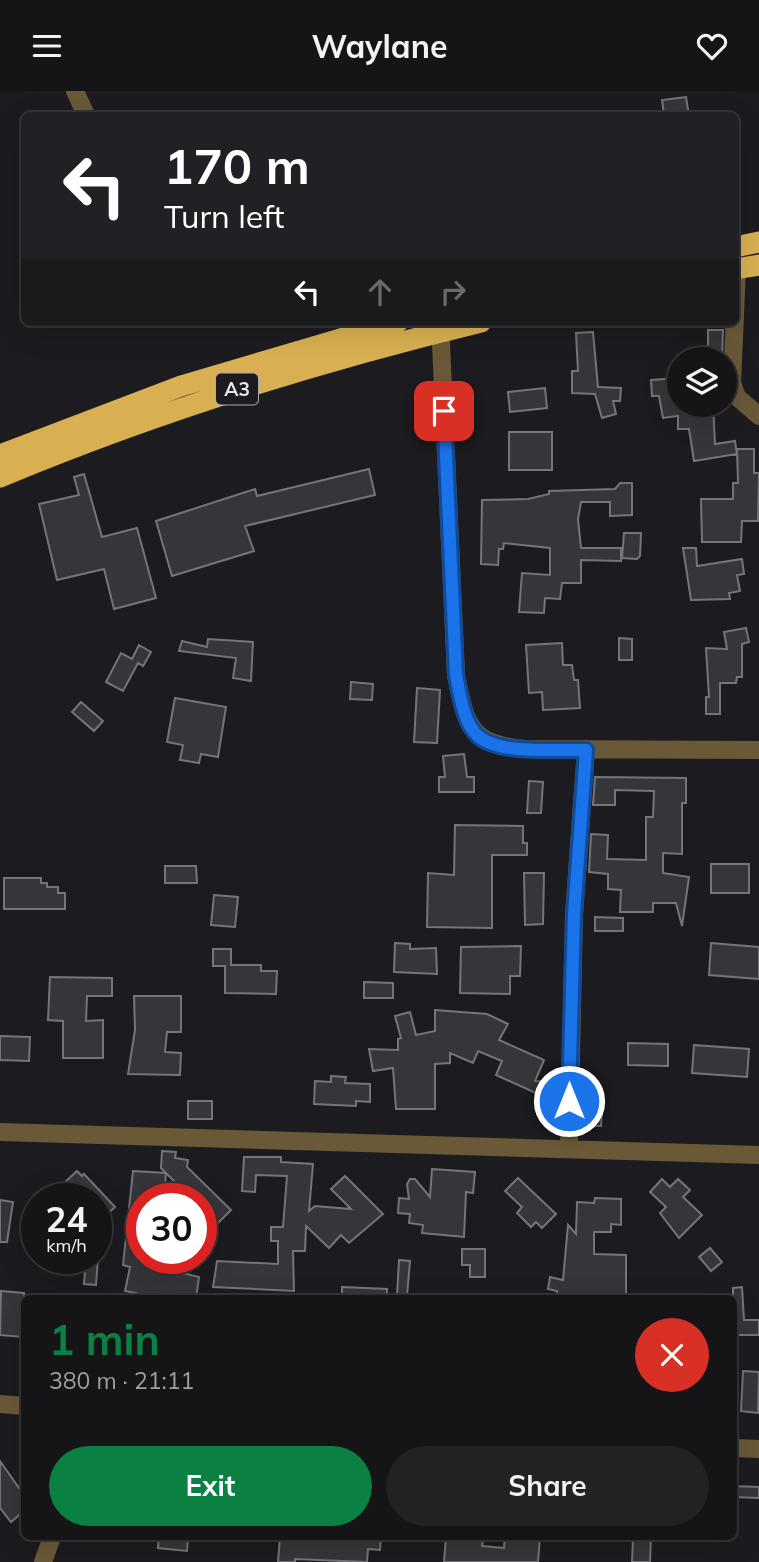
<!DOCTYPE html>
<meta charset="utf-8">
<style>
body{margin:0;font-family:Mulish,sans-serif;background:#222225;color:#f1f3f6;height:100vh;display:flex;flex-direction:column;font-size:26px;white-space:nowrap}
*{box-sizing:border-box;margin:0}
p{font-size:23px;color:#9d9fa2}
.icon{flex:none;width:38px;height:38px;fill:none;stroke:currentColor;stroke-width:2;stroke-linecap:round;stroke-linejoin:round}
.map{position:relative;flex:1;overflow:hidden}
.sheet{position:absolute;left:21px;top:1204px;width:716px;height:245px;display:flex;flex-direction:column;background:#151518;border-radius:10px;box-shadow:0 7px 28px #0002,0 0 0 2px #343437}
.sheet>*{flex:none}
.guide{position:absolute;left:21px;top:21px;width:718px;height:214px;border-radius:10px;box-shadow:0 7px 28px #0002,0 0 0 2px #343437;background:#202124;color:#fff;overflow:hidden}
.tools{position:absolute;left:667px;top:256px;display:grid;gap:14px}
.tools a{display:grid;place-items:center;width:70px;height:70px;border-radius:50%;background:#151518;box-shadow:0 7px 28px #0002,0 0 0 2px #343437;font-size:35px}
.speed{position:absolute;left:21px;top:1092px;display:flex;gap:14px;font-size:35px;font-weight:700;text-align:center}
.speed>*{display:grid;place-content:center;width:91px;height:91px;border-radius:50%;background:#151518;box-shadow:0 7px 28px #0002,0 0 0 2px #343437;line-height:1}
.speed small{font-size:18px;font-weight:400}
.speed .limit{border:10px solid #d22;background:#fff;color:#111}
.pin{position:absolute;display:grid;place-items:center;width:60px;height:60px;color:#fff;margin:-30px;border-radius:14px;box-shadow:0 4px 10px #0006}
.me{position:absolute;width:77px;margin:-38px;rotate:0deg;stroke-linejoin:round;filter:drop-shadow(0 0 5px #0008)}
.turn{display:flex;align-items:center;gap:24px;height:147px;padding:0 28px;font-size:32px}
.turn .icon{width:91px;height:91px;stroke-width:2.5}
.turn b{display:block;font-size:49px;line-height:60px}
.lanes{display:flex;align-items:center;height:66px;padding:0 28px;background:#0003;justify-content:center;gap:35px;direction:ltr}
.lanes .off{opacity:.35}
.round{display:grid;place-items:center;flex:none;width:74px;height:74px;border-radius:37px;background:#222225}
.headline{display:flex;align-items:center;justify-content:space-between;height:119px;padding:0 28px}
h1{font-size:42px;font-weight:700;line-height:52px;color:#0b8043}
.action{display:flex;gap:14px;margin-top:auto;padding:14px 28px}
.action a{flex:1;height:80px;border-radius:42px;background:#0b8043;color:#fff;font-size:28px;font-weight:700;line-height:80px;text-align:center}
.action a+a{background:#222225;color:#f1f3f6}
header{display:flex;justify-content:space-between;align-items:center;height:91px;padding:0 28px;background:#151518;font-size:32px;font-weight:700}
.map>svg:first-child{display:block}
.building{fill:#36363a;stroke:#757579;stroke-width:2}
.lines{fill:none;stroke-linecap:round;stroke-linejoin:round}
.minor{stroke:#695937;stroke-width:18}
.highway{stroke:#d8af51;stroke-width:21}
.route-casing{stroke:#114b97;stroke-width:18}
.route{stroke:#1a73e8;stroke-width:12}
.labels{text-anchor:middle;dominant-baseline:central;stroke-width:7;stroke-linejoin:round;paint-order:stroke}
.shield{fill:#1c1c20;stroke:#ababae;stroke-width:2}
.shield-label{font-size:19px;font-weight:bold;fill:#e8e8eb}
</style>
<header><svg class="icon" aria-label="menu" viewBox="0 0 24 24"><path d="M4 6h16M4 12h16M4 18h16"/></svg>Waylane<svg class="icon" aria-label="heart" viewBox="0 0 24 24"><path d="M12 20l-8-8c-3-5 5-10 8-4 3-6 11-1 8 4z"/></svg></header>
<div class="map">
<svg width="759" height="1471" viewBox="0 0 759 1471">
<rect width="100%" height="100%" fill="#1c1c20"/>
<!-- building -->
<path class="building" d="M686,6L689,24H664L662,9Z
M708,239H723L722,268H708Z
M593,241L598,296L621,297L620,310H613L616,323L602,327L595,303L572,302V280H578L576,242Z
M679,287V313H713L715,353L735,350L737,363L694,370L689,338H678V325L663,327L659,305H652L651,289Z
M545,297L547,317L510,321L508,301Z
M509,341H552V379H509Z
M737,358H754V382H759L758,430H742L741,451H702L701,408H733V392H738Z
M369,378L375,404L245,435L254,460L172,485L156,430L255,398L257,405Z
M84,383L102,446L137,437L156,507L114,518L104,478L57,489L39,413L79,404L74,386Z
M620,392H632V424L610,425V411H581L578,428L581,457H621V470L581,469V492H562L560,508L545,507L544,522L519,521L522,482L550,484V457L504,452L503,458H499L498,474L481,473L482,409L528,408L549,403V400L615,398Z
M624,442H641L640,465L637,468L622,467Z
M683,457H696L697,475L742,468L744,483L737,484L740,500L729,502L730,508L691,509Z
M746,537L749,551L742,553V586H737L736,592H720V623H706V606H709L706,557L727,558L724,541Z
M619,547L632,548V569H619Z
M208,548L253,551L251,590L233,587L236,567L179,560L182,550L207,556Z
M562,552L563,574H572L574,589H578L580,617L543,619L542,601L529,602L526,554Z
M139,554L151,561L143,575L138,572L123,600L106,591L121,562L132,568Z
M351,591L373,593L372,609L350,608Z
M417,597L440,599L437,652L414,651Z
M175,607L226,616L218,666L201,663L199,672L180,669L183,654L167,651Z
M81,611L103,630L94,640L72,621Z
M464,663L467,686H474V701H439V686H445L443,665Z
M595,686L686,687V712H682V763L663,762V782L689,786L682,835L676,812H653V821H620L621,799L608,798V783L589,781L591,743L608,744L607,768L646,769V726H653L654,700L615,699V714H593Z
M529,690L543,691L541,722H527Z
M455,734L523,735V752H527V764H492V837L427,836L428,782L454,784Z
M711,773H749V802H711Z
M165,775H196L197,792H165Z
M524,782H544L543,833L525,834Z
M4,787H41V792H47V796H58V802H65V818H4Z
M214,804L238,806L235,836L211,834Z
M595,826L623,827V840H595Z
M395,852L410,853V858L436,857L437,883L394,881Z
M711,852L759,856V888L709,884Z
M521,855L520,885H510V903L460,902L461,856Z
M213,858H231V874H261V880H277L276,903L225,902V875H213Z
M50,886L112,887V905H87L86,930L103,929V967H63V930L48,929Z
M364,891L393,892V907H364Z
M134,905H181V941H167L165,961L181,962L180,984L128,983L135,939Z
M435,919L487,923L508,933L499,949L544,969L535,990L549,991V1008L496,984L502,970L478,960L473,972L450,962V972L435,973V1018H396L393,977L373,980L369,958L398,959V948L401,947L395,925L410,921L416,944L435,940Z
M0,945L30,946L29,970L0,969Z
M628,952L668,953V975L628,974Z
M694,954L749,958L747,986L692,982Z
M331,985L346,986L345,992L370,993V1011L356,1010V1015L314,1013L315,990L331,991Z
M188,1010H212V1028H188Z
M581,1019L602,1020L601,1035L581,1034Z
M162,1060L176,1061L175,1067L188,1069L187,1076L231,1119L218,1132L201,1116V1108H192L161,1077Z
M244,1066H281V1071L313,1073L309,1120L315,1115L351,1118L331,1098L345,1085L383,1123L349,1152L341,1144L329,1157L306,1135L305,1160H293L294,1200L213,1196L217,1170L278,1173V1150H271V1136H283L287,1085L256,1084L255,1101L242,1100Z
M432,1078L475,1081L473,1102L466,1101L464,1146L422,1142L423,1134L409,1132L410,1123L398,1122L399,1107L409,1108L407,1093L410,1088H415L430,1106Z
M77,1080L82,1085L84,1083L115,1116L96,1134V1108H79L64,1092Z
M133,1080L166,1082L164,1108H142V1167L159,1170L158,1176L199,1186L196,1208L148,1205L147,1208H135L136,1202L125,1200L130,1176L123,1174Z
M518,1087L556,1123L542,1137L536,1131L531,1136L517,1122L522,1116L505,1100Z
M662,1088L670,1096L678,1088L690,1099L683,1106L702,1124L679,1147L660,1122L666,1116L650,1101Z
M595,1107L621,1108V1134L611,1133V1141H594V1163L626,1164V1208H557V1200L548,1198L550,1186L563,1189L568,1134L576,1143L577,1111L594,1112Z
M0,1109L13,1111L7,1151H0Z
M710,1157L722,1171L711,1180L699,1166Z
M462,1158H485V1186H470V1174H462Z
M86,1167H98L96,1194L84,1193Z
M399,1169L410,1170L407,1205H397Z
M342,1196L387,1198V1208H342Z
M742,1196L744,1229H759V1244H733V1197Z
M1,1200L24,1202L23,1246L0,1244Z
M743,1280L759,1281L758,1322L741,1320Z
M0,1370L24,1404V1420L11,1431L0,1417Z
M733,1395L759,1396V1407L733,1406Z
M159,1446H188L187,1460L158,1457Z
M280,1446H381L380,1459L368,1458L367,1471L295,1468V1471H278Z
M446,1446H477V1448L483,1449L482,1455L504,1457L505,1446H540L538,1471H444Z
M633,1446H651L650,1471H632Z"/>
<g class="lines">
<!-- minor -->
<path class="minor" d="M75,0L86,24
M737,178L732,292L737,306L759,325
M440,231L456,584C466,635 470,653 525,658L759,659
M0,1041L759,1064
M569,1057L574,824L586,658
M0,1313L24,1315
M733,1357L759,1358
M43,1471L52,1446"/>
<!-- highway -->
<path class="highway" d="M735,156L759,151
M735,178L759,174
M0,364L181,295L398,231
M0,386C156,321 316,271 481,231"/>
</g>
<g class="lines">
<defs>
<path id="route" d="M444,320L456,584C460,603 463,631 478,645C499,664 558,658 586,659L574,824L569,1010"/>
</defs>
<!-- route casing -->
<use href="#route" class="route-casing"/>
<!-- route -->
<use href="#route" class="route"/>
</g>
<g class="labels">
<!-- shield labels -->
<rect class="shield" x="216" y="282.5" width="42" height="31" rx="5"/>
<g class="shield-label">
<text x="237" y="298">A3</text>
</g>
</g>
</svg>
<div class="tools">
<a><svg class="icon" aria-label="layers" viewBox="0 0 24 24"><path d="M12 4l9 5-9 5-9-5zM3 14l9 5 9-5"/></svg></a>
</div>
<div class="speed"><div>24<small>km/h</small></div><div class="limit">30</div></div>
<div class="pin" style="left:444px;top:320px;background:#d93025"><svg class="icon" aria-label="arrive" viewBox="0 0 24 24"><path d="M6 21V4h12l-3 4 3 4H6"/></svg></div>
<svg class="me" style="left:569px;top:1010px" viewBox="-20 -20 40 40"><circle r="17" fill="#1a73e8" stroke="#fff" stroke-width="3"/><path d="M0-11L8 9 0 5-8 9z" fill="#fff"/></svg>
<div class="guide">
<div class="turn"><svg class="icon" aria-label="left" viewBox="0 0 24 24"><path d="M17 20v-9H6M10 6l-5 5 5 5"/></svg><div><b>170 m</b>Turn left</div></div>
<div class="lanes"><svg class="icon" aria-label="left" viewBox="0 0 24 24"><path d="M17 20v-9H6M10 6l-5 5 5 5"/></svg><svg class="icon off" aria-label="ahead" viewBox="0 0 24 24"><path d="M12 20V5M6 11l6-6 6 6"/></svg><svg class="icon off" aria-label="right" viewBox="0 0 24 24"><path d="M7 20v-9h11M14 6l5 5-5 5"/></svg></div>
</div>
<section class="sheet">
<div class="headline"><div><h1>1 min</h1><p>380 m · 21:11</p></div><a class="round" style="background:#d93025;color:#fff"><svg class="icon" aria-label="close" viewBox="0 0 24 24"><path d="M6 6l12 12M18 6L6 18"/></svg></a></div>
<div class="action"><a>Exit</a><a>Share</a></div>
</section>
</div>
